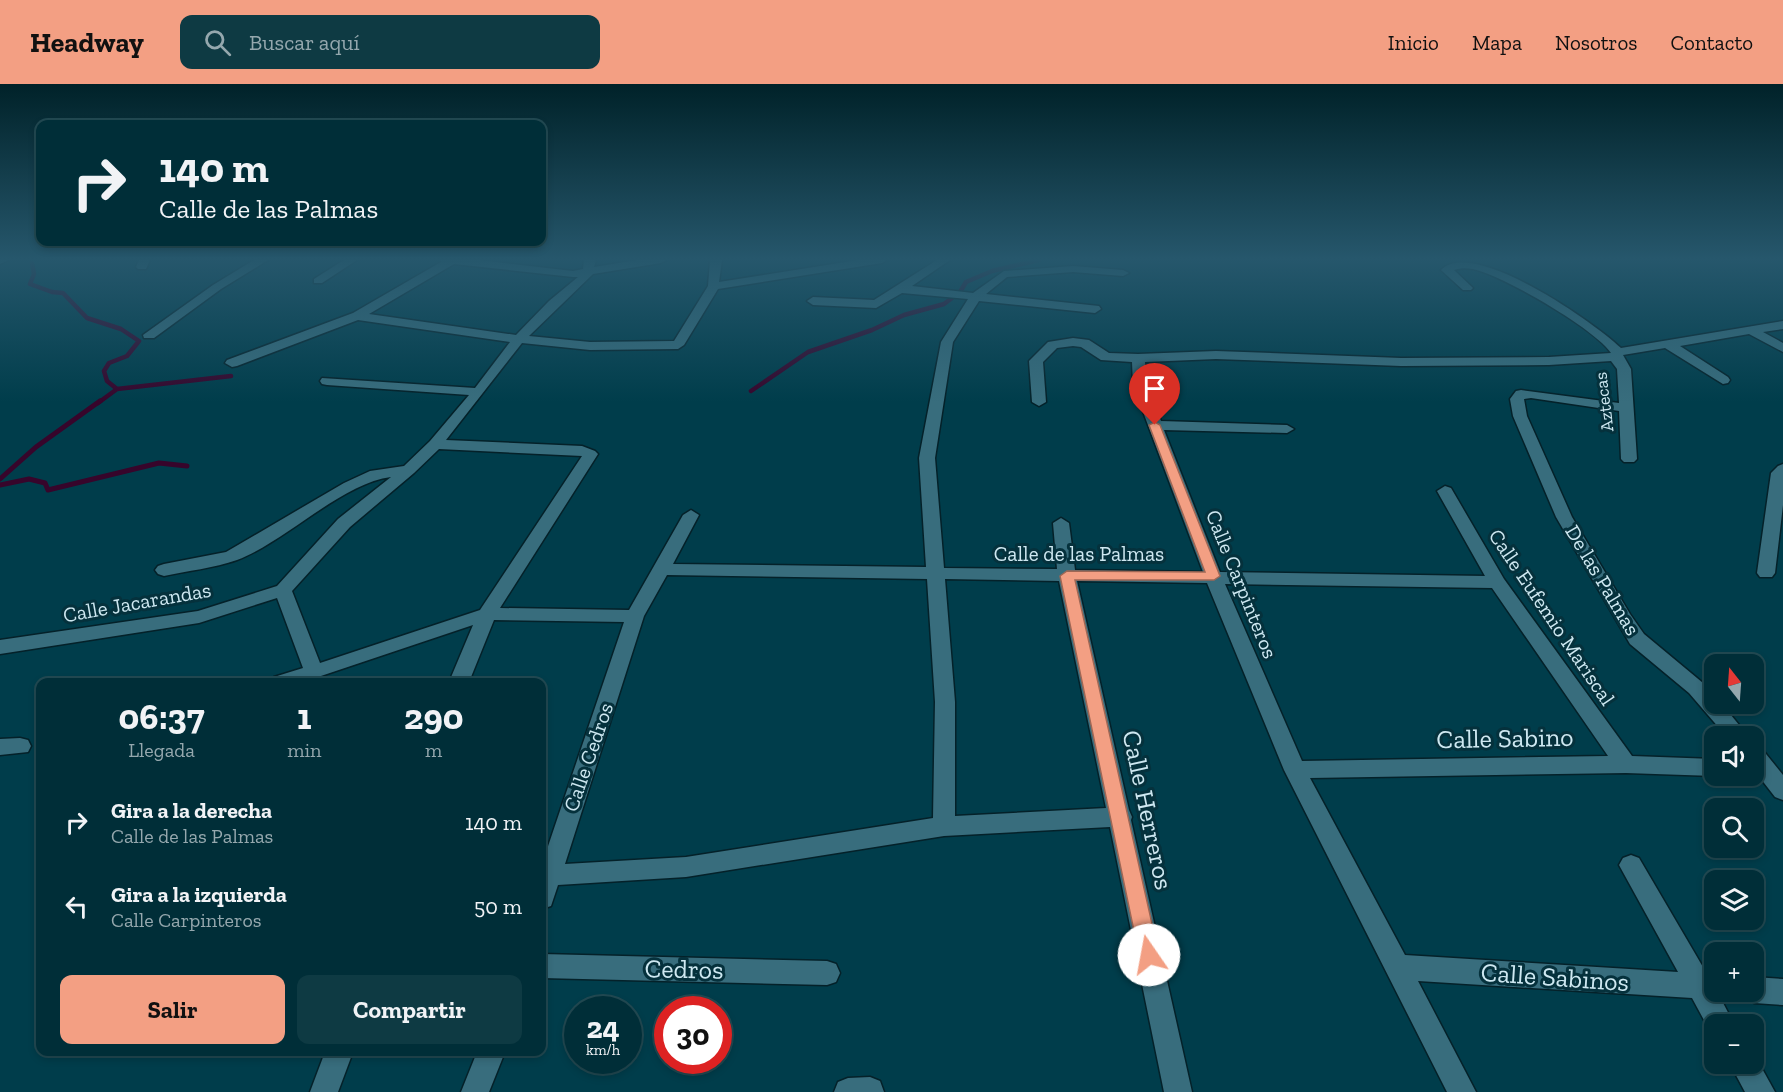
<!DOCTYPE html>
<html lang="es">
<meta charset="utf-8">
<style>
body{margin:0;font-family:"Zilla Slab",serif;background:#0e3a43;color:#f1f3f6;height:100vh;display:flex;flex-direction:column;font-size:22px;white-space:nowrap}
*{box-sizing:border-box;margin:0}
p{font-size:20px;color:#95a8ae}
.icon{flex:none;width:33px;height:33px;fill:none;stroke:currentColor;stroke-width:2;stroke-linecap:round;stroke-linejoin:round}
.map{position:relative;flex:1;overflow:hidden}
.drawer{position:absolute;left:36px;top:594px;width:510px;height:378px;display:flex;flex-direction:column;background:#002e38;border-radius:12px;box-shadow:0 3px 9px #0003,0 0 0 2px #224a53}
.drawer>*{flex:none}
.banner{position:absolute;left:36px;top:36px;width:510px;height:126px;border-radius:12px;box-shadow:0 3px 9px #0003,0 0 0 2px #224a53;background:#002e38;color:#f1f3f6;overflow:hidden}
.needle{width:39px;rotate:343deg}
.buttons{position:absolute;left:1704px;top:570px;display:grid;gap:12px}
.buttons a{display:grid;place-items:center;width:60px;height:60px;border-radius:12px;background:#002e38;box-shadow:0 3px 9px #0003,0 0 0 2px #224a53;font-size:30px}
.speed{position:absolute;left:564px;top:912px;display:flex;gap:12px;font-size:30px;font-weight:700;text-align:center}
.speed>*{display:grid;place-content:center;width:78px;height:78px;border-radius:50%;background:#002e38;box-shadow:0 3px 9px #0003,0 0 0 2px #224a53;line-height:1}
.speed small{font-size:15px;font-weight:400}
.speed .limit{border:9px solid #d22;background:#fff;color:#111}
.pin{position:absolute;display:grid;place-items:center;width:51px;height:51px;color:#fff;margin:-62px -26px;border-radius:50% 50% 50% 0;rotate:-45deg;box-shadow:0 0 6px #0007}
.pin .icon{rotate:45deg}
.me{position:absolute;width:66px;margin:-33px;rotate:348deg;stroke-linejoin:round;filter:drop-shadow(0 0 4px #0008)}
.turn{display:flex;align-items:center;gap:21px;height:126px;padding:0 24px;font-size:27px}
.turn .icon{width:78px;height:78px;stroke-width:2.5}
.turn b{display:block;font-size:42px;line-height:51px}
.eta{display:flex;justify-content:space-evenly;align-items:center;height:102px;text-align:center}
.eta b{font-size:36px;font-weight:800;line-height:42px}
.button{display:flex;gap:12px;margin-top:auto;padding:12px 24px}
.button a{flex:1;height:69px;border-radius:12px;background:#f39f83;color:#111;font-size:24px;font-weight:800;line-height:69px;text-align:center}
.button a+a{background:#0e3a43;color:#f1f3f6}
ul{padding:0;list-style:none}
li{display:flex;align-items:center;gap:18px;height:84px;padding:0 24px}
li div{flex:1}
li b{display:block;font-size:22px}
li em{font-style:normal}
header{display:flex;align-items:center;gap:36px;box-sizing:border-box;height:84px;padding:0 30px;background:#f39f83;color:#111}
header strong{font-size:28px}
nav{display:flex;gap:33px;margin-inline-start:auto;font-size:21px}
.search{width:420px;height:54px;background:#0e3a43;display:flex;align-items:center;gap:15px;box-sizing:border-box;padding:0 21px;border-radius:12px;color:#95a8ae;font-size:22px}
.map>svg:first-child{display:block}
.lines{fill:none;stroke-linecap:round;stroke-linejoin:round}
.stream-far1{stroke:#37052b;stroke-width:4.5}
.stream{stroke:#37052b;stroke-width:5}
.minor-casing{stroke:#042129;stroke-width:3}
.minor{fill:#386d7d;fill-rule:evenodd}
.route{fill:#f39f83;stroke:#9e6755;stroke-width:1.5}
.labels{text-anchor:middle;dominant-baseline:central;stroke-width:6;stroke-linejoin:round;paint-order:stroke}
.far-street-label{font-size:18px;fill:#cee8f1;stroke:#05313c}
.street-label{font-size:21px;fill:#cee8f1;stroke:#05313c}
.near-street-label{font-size:26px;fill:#cee8f1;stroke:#05313c}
</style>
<header>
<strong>Headway</strong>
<div class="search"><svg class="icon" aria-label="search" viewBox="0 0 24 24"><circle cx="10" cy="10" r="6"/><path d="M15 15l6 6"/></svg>Buscar aquí</div>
<nav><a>Inicio</a><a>Mapa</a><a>Nosotros</a><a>Contacto</a></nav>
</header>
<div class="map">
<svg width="1783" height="1008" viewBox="0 0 1783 1008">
<rect width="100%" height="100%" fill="#003d4b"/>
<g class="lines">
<!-- stream-far1 -->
<path class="stream-far1" d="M32,179L34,190L30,200L52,208L63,209L87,234L121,245L139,257L127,272L109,279L104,287L107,297L117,305L98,319
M117,305L231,292
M751,307L808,268L872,246L904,231L944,220L960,208L966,198L992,187L1039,176"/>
<!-- stream -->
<path class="stream" d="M0,395L36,363L100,317
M0,401L29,395L45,399L48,406L159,379L187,382"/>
<defs>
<path id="minor" d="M0,176H9L0,180Z
M139,176H150L146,185H138L136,183Z
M254,176H268L221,205L154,254H144L143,251L213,201Z
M344,176H357L322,199H314V195Z
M440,176H479L573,187L583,185L584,176H596L594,183L637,176H666L661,179L593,190L529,252L590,258L674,257L708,202L710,176H722L719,198L858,176H887L882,179L718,205L684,261L678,265L590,266L522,259L446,356L582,362L595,367L598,370L500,524L629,526L683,431L691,426L699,431L673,480L926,483L919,374L941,258L968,215L902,209L876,224L813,221L807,217L813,213L874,216L937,176H950L912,202L973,209L1004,187L1073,182L1123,186L1129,189L1123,192L1073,188L1007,193L986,210L1099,222L1101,225L1095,229L979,217L953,258L935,374L944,484L1057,485L1053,439L1061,434L1069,439L1075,486L1203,488L1133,301L1132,278L1101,276L1081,263L1073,262L1057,264L1043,278L1046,318L1039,322L1032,318L1029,277L1048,258L1073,254L1089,256L1109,269L1138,270L1216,267L1401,274L1549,273L1611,269C1595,245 1502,191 1473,185C1466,184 1460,184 1454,186L1473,204L1471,206H1463L1441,186C1473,153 1595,239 1621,264L1783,237V245L1763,248L1783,259V268L1749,250L1680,262L1728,293L1730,296L1728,299L1723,300L1665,264L1623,271L1631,285L1637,375L1634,378H1624L1621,375L1619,327L1531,314L1524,315L1527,332L1572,433L1630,530L1644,550L1703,599L1714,612V620H1722L1748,652H1726L1689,609L1630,560L1556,433L1513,332L1510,315L1516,307L1521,306L1619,319L1617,285L1611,277L1549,281L1401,282L1216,275L1145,278L1147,301L1161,337L1287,341L1294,345L1287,349L1164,346L1220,488L1485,492L1437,407L1445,402L1451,404L1504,495L1632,672L1714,675V692L1626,689L1310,694L1405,871L1678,888L1619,781L1623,774L1631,771L1639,774L1707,890L1714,891V908H1725L1720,913L1734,940H1714V951L1711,949L1692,914L1418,897L1476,1008H1447L1284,686L1207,499L1077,497L1129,726L1132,733L1131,736L1192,1008H1164L1110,743L944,752L686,793L558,801L551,822L542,825V780L624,538L494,536L469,598H449L473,541L303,598H271L274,593L303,584L277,514L199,539L0,570V556L198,527L277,502L338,435L391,393C342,399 285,458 237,476C214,484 187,487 164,492L158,490L155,486L158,482L164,480L226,468L344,399L370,387L404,382L430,357L469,311L327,301L322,300L320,297L322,294L475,304L510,258L358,236L237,282L232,283L225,279L227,276L353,229L441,178ZM454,180L573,193H578L549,217L516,251L369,230ZM439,365L582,372L480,526L320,579L292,507L350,443L414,389ZM667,491L927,495L935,618L933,734L686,773L565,780L644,532ZM945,495L1059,497L1106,724L955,732V618ZM1225,500L1492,504L1608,672L1302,677Z
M1783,380V421L1775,489L1772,493H1760L1757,489L1771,389L1778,382Z
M20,654L28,656L31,662L28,668L0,671V655Z
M1754,663L1762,665L1783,691V716L1775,713L1754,686Z
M542,870L827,877L836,880L840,889L836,898L827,901L542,894Z
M1754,893L1783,895V921L1754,919L1745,915L1741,908H1754Z
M325,968H353L338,1008H310Z
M477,968H505L489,1008H461Z
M1754,970L1775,1008H1745L1730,980H1754Z
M870,993L880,997L884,1008H834L838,998L848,994Z"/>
</defs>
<!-- minor casing -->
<use href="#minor" class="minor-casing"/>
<!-- minor -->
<use href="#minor" class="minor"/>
</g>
<!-- sky -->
<linearGradient id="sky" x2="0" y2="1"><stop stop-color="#002229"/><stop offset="0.55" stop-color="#26576c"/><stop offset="1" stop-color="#26576c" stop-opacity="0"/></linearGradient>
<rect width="1783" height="318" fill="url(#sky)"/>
<!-- route -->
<path class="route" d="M1155,338L1160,341L1220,492L1214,496H1075L1159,871L1156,877L1149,880L1142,877L1139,871L1060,492L1067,487L1205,488L1149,341Z"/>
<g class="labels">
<!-- far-street labels -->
<g class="far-street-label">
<text transform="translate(1604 318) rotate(-97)">Aztecas</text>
</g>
<!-- street labels -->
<g class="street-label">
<text x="1079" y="469">Calle de las Palmas</text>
<text transform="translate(1603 496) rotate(59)">De las Palmas</text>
<text transform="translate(1242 500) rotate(68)">Calle Carpinteros</text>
<text transform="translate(137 518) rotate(-10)">Calle Jacarandas</text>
<text transform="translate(1552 533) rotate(56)">Calle Eufemio Mariscal</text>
<text transform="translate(588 673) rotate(-71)">Calle Cedros</text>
</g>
<!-- near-street labels -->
<g class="near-street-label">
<text transform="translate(1505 654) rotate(-1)">Calle Sabino</text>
<text transform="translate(1148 726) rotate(78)">Calle Herreros</text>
<text transform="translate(684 885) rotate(1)">Cedros</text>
<text transform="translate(1555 893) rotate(4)">Calle Sabinos</text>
</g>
</g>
</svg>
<div class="buttons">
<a><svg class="needle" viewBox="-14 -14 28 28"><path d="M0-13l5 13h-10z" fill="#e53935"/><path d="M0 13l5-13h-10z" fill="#95a8ae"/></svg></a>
<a><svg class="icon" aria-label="sound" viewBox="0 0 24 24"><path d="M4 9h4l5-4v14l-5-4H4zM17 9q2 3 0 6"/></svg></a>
<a><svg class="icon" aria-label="search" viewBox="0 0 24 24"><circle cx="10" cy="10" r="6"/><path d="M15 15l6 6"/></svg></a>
<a><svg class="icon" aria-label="layers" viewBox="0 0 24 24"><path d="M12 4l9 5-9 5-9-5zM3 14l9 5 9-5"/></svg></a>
<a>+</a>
<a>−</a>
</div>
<div class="speed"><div>24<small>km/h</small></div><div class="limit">30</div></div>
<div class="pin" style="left:1155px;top:341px;background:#d93025"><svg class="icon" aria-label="arrive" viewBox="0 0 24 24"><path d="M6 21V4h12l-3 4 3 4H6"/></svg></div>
<svg class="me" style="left:1149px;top:871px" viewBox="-20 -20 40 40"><circle r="19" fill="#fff"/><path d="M0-13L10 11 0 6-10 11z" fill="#f39f83"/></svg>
<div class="banner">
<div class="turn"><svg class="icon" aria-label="right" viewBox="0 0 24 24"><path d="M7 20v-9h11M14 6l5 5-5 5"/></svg><div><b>140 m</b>Calle de las Palmas</div></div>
</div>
<section class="drawer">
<div class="eta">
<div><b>06:37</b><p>Llegada</p></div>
<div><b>1</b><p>min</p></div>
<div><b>290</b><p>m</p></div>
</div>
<ul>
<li><svg class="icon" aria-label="right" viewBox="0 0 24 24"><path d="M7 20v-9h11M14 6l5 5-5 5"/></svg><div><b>Gira a la derecha</b><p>Calle de las Palmas</p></div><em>140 m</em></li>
<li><svg class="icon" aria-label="left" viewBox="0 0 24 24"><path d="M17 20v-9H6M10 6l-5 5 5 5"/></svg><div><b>Gira a la izquierda</b><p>Calle Carpinteros</p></div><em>50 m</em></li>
</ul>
<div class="button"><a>Salir</a><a>Compartir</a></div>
</section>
</div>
